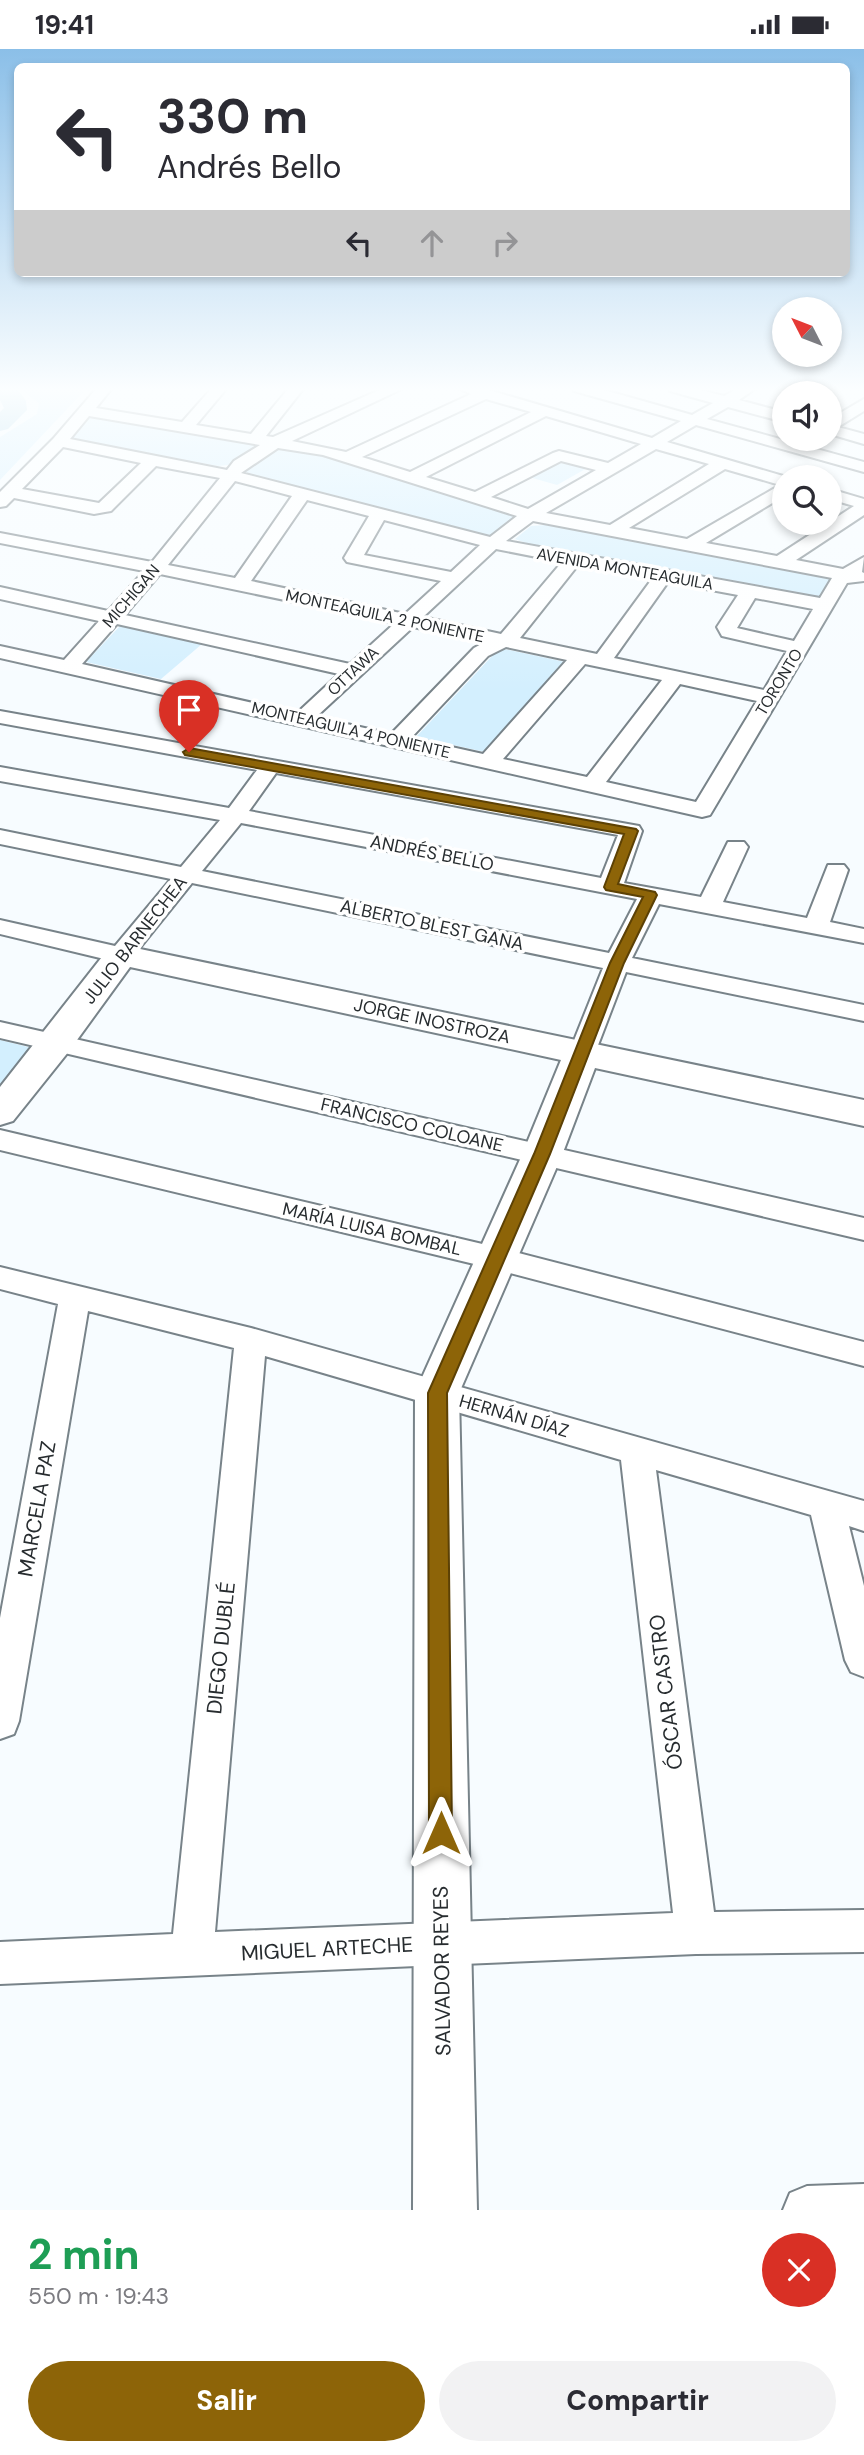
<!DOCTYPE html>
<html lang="es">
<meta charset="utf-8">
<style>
body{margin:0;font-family:"DM Sans",sans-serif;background:#f2f2f3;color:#2b2b33;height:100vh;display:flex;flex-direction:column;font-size:26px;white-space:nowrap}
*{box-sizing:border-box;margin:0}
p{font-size:23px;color:#7c7c81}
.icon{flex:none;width:38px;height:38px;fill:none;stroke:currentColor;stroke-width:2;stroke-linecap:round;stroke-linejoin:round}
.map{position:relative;height:2161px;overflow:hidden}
.sheet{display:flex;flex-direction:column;background:#fff;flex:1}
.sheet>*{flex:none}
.top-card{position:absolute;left:14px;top:14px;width:836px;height:214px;border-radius:10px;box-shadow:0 4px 10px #0003;background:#fff;color:#2b2b33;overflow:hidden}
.needle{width:46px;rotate:312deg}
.controls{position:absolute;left:772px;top:248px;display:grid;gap:14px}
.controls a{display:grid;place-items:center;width:70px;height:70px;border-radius:50%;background:#fff;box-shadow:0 4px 10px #0003;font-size:35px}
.pin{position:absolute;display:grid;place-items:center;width:60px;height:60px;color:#fff;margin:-72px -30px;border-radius:50% 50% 50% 0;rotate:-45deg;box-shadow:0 0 7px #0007}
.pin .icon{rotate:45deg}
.me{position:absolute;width:77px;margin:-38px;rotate:0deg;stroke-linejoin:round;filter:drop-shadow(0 0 5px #0008)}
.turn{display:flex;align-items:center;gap:24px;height:147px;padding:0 28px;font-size:32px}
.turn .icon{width:91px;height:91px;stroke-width:2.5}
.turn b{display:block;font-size:49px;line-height:60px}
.lanes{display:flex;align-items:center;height:66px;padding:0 28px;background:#0003;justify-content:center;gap:35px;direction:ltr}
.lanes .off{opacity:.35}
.round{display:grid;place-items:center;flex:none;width:74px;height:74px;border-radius:37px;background:#f2f2f3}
.headline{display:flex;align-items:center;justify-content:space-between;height:119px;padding:0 28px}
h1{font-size:42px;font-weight:800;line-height:52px;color:#1e9e55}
.cta{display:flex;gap:14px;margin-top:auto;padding:14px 28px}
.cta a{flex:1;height:80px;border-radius:42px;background:#8d6408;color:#fff;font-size:28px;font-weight:800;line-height:80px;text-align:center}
.cta a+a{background:#f2f2f3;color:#2b2b33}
.status{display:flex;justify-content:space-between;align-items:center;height:49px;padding:0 35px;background:#fff;direction:ltr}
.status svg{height:19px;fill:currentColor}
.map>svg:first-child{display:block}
.green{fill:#d3effe}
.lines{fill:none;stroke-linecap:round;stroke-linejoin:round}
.river{fill:#a0cfe7;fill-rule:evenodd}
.street-casing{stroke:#788389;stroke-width:4}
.secondary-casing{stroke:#788389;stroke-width:4}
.street{fill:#fff;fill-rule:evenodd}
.secondary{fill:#fff;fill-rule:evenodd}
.route{fill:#8d6408;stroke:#5c4105;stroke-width:2}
.labels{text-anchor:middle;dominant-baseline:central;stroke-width:7;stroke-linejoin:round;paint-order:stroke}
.far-street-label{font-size:16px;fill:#272c2f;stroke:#fff}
.street-label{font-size:18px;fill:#272c2f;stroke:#fff}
.near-street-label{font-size:21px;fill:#272c2f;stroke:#fff}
</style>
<div class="status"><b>19:41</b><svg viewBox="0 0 49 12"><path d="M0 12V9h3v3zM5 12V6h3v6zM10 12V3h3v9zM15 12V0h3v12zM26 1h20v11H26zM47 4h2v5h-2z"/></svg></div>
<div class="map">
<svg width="864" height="2161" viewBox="0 0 864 2161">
<rect width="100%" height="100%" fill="#f7fcff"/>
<!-- green -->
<path class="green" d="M25,339H87L0,431V388L37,365L39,354L25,344Z
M90,367L251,394L256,397L228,416L218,417L82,393L72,388Z
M279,397L336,407L518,469L496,487L490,488L241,423Z
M561,410L589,418L557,436L529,428Z
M546,476L834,531L820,548L529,495L515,490L531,477Z
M120,577L202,595L161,630L86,613Z
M504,600L565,613L485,703L416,688L494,605Z
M0,991L36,1000L0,1045Z"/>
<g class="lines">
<!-- river -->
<path class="river" d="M0,339H17L26,352L27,361L8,380L0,382V363L4,359L0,351Z"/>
<defs>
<path id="street" d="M97,339H112L96,359L182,373L212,339H227L196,376L251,385L289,339H304L266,387L273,388L384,339H404L292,392L346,403L471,345L458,339H482L652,389L681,372L574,342L572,339H597L692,366L713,354L670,342L668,339H693L724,347L738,339H756L739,351L784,363V373L728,358L707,370L864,413V423L696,376L667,393L790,429H784V447L706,494L777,507L854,457L830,450V440L864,450V466L796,511L843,520L864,508L862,523L864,524V532L847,534L713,761L710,766L702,768L0,609V597L64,611L99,572L0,550V538L108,562L144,522L0,494V484L152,513L220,429L156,417L111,462L105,463L94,465L14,449L6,457L0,458V443L53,390ZM486,350L531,363L410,423L362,408ZM89,367L260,396L234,412L227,421L70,390ZM546,367L641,395L608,414L559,402L553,404L475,443L426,428ZM63,398L141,414L99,454L22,440ZM278,399L323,406L517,467L490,488L241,424ZM656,400L709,415L610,476L546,464ZM561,412L596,421L528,460L491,448ZM725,420L780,436L687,490L629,479ZM235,432L292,447L235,529L168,516ZM307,451L369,467L344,509L347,513L441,532L405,565L251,532ZM384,471L480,496L451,523L364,506ZM533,472L832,529L820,549L506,492ZM496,500L562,513L501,585L423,568ZM578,516L652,530L597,605L520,589ZM160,525L395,574L350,615L125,566ZM668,533L738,546L717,578L722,587L787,602L764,641L614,609ZM755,549L813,560L794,592L737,579ZM117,575L339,625L297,664L82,615ZM413,578L485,593L474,599L391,685L316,668ZM506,598L567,611L483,705L411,689L488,607ZM585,615L662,631L587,728L503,710ZM680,635L757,652L696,753L606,733Z
M817,339H834L828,345H811Z
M864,350V362L838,378L864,385V395L830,385V370Z
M0,662L639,777L642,782L624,834L701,848L728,793H744L748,798L723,853L807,869L828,816H844L848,821L830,873L864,880V894L659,855L632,909L864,956V972L626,923L595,1004L591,1010L582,1013L573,1010L569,1004L603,919L192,834L130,911L121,914L0,885V871L115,897L171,830L0,795V781L181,818L220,771L0,732V718L229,759L257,721L0,674ZM276,724L618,786L601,829L249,762ZM241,774L283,782L637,850L609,904L202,822Z
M0,973L864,1169V1191L0,989Z
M0,1081L495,1198L864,1293V1317L495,1220L0,1101Z
M0,1218L251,1279L864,1452V1482L849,1477L864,1537V1628L851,1623L845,1611L811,1466L656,1421L714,1863L864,1861V1903L696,1905L0,1935V1893L173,1885L234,1299L88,1262L19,1672L14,1685L0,1690V1569L58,1255L0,1240ZM265,1307L621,1411L673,1864L215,1883Z
M864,2135V2161H783L790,2144L807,2137Z"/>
<path id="secondary" d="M121,896L864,1051V1077L595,1019L562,1106L459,1344L477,2161H413L415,1344L522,1106L561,1011L130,918L69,1002L13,1072L0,1076V1038L109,899Z"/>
</defs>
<!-- street casing -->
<use href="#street" class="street-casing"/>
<!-- secondary casing -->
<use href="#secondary" class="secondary-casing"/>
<!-- street -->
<use href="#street" class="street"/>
<!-- secondary -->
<use href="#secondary" class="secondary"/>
</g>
<!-- sky -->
<linearGradient id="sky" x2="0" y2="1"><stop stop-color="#8bbfe8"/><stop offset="0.53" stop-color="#fbfeff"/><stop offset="1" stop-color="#fbfeff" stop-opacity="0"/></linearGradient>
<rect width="864" height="642" fill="url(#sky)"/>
<!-- route -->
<path class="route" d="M189,699L636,780L638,782L618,835L655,843L657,846L624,914L550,1105L447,1344L452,1784L449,1792L441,1796L433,1792L429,1784L428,1344L534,1105L610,914L643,848L606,841L604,838L624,785L185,706L183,703Z"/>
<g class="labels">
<!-- far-street labels -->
<g class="far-street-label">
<text transform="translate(625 520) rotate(10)">AVENIDA MONTEAGUILA</text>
<text transform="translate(131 547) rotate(-49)">MICHIGAN</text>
<text transform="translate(385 567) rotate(12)">MONTEAGUILA 2 PONIENTE</text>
<text transform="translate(353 622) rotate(-43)">OTTAWA</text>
<text transform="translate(779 633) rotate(-59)">TORONTO</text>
<text transform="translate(351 681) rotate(13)">MONTEAGUILA 4 PONIENTE</text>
</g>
<!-- street labels -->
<g class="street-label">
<text transform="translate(432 804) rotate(11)">ANDRÉS BELLO</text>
<text transform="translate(432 876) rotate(12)">ALBERTO BLEST GANA</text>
<text transform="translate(135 891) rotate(-52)">JULIO BARNECHEA</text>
<text transform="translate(432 972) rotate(12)">JORGE INOSTROZA</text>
<text transform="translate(412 1076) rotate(13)">FRANCISCO COLOANE</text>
<text transform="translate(372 1180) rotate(13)">MARÍA LUISA BOMBAL</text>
<text transform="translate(514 1367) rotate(16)">HERNÁN DÍAZ</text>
</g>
<!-- near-street labels -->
<g class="near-street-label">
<text transform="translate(37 1460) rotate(-80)">MARCELA PAZ</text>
<text transform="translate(221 1599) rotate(-84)">DIEGO DUBLÉ</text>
<text transform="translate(666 1643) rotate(-97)">ÓSCAR CASTRO</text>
<text transform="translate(327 1900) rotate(-3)">MIGUEL ARTECHE</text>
<text transform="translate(442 1922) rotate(-91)">SALVADOR REYES</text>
</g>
</g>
</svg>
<div class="controls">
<a><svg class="needle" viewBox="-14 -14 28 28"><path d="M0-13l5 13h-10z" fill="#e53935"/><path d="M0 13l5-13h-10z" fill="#7c7c81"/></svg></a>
<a><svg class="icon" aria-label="sound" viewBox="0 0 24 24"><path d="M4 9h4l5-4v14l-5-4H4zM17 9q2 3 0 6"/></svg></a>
<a><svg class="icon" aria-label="search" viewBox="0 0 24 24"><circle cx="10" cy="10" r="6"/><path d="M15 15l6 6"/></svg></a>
</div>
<div class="pin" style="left:189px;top:703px;background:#d93025"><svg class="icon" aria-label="arrive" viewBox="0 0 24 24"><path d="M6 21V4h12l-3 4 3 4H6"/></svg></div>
<svg class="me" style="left:441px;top:1784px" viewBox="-20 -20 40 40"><path d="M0-17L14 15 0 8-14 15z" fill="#8d6408" stroke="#fff" stroke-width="4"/></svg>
<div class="top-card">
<div class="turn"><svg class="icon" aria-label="left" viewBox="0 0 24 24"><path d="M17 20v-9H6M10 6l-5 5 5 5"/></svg><div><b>330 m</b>Andrés Bello</div></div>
<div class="lanes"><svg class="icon" aria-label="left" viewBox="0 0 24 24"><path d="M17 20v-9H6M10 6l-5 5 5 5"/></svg><svg class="icon off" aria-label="ahead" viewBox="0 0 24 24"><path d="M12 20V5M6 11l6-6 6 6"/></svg><svg class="icon off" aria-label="right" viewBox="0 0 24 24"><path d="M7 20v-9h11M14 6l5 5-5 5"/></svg></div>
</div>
</div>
<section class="sheet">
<div class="headline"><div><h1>2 min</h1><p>550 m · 19:43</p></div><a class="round" style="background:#d93025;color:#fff"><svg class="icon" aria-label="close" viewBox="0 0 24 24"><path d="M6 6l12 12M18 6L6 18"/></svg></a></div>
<div class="cta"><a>Salir</a><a>Compartir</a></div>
</section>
